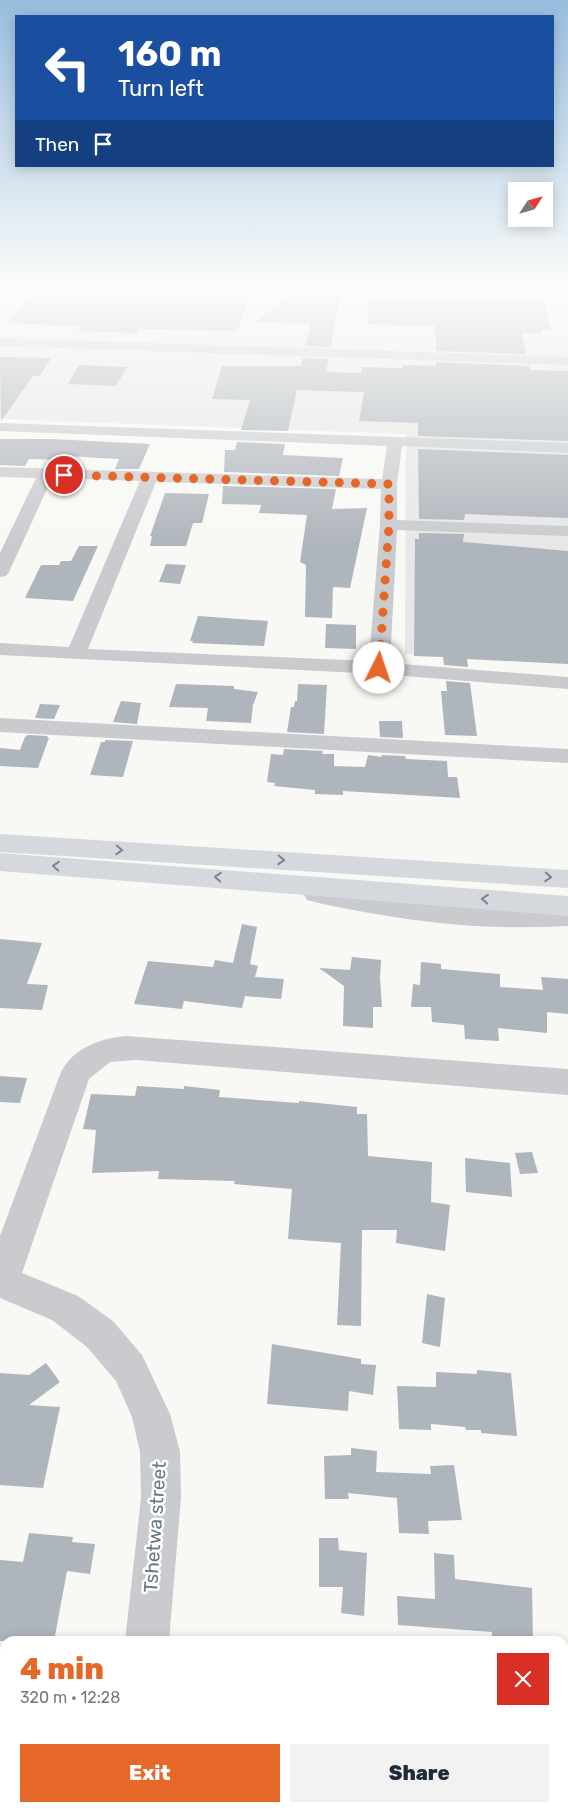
<!DOCTYPE html>
<meta charset="utf-8">
<style>
body{margin:0;font-family:Rubik,sans-serif;background:#f2f2f3;color:#1f2937;height:100vh;display:flex;flex-direction:column;font-size:19px;white-space:nowrap}
*{box-sizing:border-box;margin:0}
p{font-size:16px;color:#747a83}
.icon{flex:none;width:28px;height:28px;fill:none;stroke:currentColor;stroke-width:2;stroke-linecap:round;stroke-linejoin:round}
.map{position:relative;flex:1;overflow:hidden}
.details{position:absolute;left:0px;top:1636px;width:569px;height:176px;display:flex;flex-direction:column;background:#fff;border-radius:15px 15px 0 0;box-shadow:0 2px 12px #0003}
.details>*{flex:none}
.banner{position:absolute;left:15px;top:15px;width:539px;height:152px;border-radius:0px;box-shadow:0 2px 12px #0003;background:#1a4fa0;color:#fff;overflow:hidden}
.needle{width:32px;rotate:54deg}
.controls{position:absolute;left:508px;top:182px;display:grid;gap:10px}
.controls a{display:grid;place-items:center;width:45px;height:45px;border-radius:0px;background:#fff;box-shadow:0 2px 12px #0003;font-size:25px}
.pin{position:absolute;display:grid;place-items:center;width:42px;height:42px;color:#fff;margin:-21px;border:2px solid #fff;border-radius:50%;box-shadow:0 1px 5px #0007}
.me{position:absolute;width:55px;margin:-28px;rotate:4deg;stroke-linejoin:round;filter:drop-shadow(0 0 4px #0008)}
.turn{display:flex;align-items:center;gap:18px;height:105px;padding:0 20px;font-size:22px}
.turn .icon{width:65px;height:65px;stroke-width:2.5}
.turn b{display:block;font-size:35px;line-height:42px}
.then{display:flex;align-items:center;height:48px;padding:0 20px;background:#0003;gap:10px;font-size:19px}
.round{display:grid;place-items:center;flex:none;width:52px;height:52px;border-radius:0px;background:#f2f2f3}
.summary{display:flex;align-items:center;justify-content:space-between;height:85px;padding:0 20px}
h1{font-size:30px;font-weight:800;line-height:38px;color:#e56829}
.primary-button{display:flex;gap:10px;margin-top:auto;padding:10px 20px}
.primary-button a{flex:1;height:58px;border-radius:0px;background:#e56829;color:#fff;font-size:20px;font-weight:800;line-height:58px;text-align:center}
.primary-button a+a{background:#f2f2f3;color:#1f2937}
.map>svg:first-child{display:block}
.built{fill:#e6e7e6}
.building{fill:#afb5bc}
.lines{fill:none;stroke-linecap:round;stroke-linejoin:round}
.minor{fill:#c9cbcf;fill-rule:evenodd}
.major{fill:#d5d8dd;fill-rule:evenodd}
.oneway{stroke:#788494}
.route{stroke:#e56829;stroke-width:9;stroke-dasharray:0 16.2}
.labels{text-anchor:middle;dominant-baseline:central;stroke-width:5;stroke-linejoin:round;paint-order:stroke}
.near-street-label{font-size:19px;fill:#677587;stroke:#fff}
</style>
<div class="map">
<svg width="568" height="1812" viewBox="0 0 568 1812">
<rect width="100%" height="100%" fill="#f8f8f5"/>
<!-- built -->
<path class="built" d="M0,290H568V662L405,654L406,434L0,419Z"/>
<!-- building -->
<path class="building" d="M98,290H172L251,294L237,331L139,329L137,333L78,331L82,326L8,323L32,294L94,296Z
M289,295L340,296L331,347L305,346L311,324L256,322Z
M388,296L472,301V298L544,300L551,329H541L542,333H522L526,354L436,351L435,326L367,324L370,297L388,298Z
M0,357L51,358L40,376H33L1,421Z
M303,358L329,359L326,372L361,373L362,367L403,368V365L436,366V362L529,366L530,370L568,371V441L418,436V423L359,421L364,392H359L297,390L288,431L241,430L250,400L212,399L222,366H301Z
M79,365L104,366L127,367L116,386L68,384Z
M0,439H53L150,444L139,469H115L119,459L66,456L63,460L29,459L25,466L0,465Z
M237,442L285,444L283,455L343,458L339,476L224,472L225,450H235Z
M418,449L568,455V518L465,514L464,520L419,519Z
M223,486L336,489L332,509L367,508L350,588L333,587L332,618L305,617L306,565L300,562L307,515L259,513L261,505L222,504Z
M165,493L209,494L202,523H193L186,546H150L152,536H150Z
M419,533L464,534L463,542L568,551V664L467,659L468,667L444,665L443,657L414,656L415,539H419Z
M79,546H98L73,601L25,598L41,565H59L61,561H71Z
M166,564L186,565L180,584L159,582Z
M198,616L268,621L264,646L192,643L193,641H190Z
M326,624L356,625V649L325,648Z
M446,681L470,683L477,736L445,735L441,691H447Z
M176,684L234,686V689L258,692L253,705L251,723L206,721L208,708L169,707Z
M298,684L327,685L324,734L287,732L291,707H294L295,701H297Z
M121,701L141,703L137,724L113,722Z
M40,704L60,705L54,719L35,718Z
M379,721H402L403,738L380,737Z
M28,735L48,736L47,738H49L38,768L0,766V748L20,750L25,737Z
M105,740L133,741L123,777L90,775L101,742H105Z
M284,749L323,751L322,754H334V766L365,767L368,755L382,757L381,755L405,756L406,759L447,761L448,777H457L460,798L343,791V795L315,794V790L274,786L275,783L267,782L271,754L283,755Z
M242,924L257,927L250,964L258,966L255,977L284,979L281,999L245,996L242,1008L184,1001L182,1009L134,1004L148,961L213,967L215,960L233,963Z
M0,939L42,943L27,984L48,985L42,1010L0,1008Z
M352,957L381,960L380,978L382,1007H373V1028L343,1026L344,986L319,968L350,970Z
M421,962L441,964V969L500,974V987L543,990L541,977L568,979V1014L547,1012V1033L498,1028L499,1041L465,1039L464,1025L432,1022L431,1007H411L413,984L420,985Z
M0,1076L27,1078L20,1103L0,1102Z
M137,1086L184,1089V1086L220,1090L219,1097L299,1103V1101L357,1107V1114H367L368,1156L432,1162L431,1202L450,1205L445,1251L396,1243L397,1230H362L361,1326L337,1325L341,1243L288,1239L292,1189L234,1184L235,1181L158,1179L159,1171L92,1173L96,1130L83,1129L91,1094L135,1096Z
M532,1152L538,1173L520,1174L515,1153Z
M465,1158L510,1163L512,1197L466,1192Z
M427,1294L445,1298L440,1347L422,1343Z
M272,1344L361,1359V1364L376,1365L373,1395L349,1391L348,1411L267,1404Z
M46,1363L60,1382L29,1405L60,1407L43,1488L0,1485V1373L29,1375Z
M477,1370L511,1373L517,1436L481,1433V1430H466L465,1427L431,1424V1430L399,1429L397,1386L436,1387V1372L477,1374Z
M351,1448L377,1451L376,1472L431,1474L430,1466L454,1465L462,1520L428,1521L429,1534L399,1533L397,1498L348,1493L349,1499H325L324,1456L351,1455Z
M29,1533L73,1537L72,1542L95,1544L90,1574L67,1571L54,1641H0V1560L23,1562Z
M319,1538H338L339,1550L367,1553L364,1616L341,1613L343,1587H319Z
M434,1553L454,1555L455,1579L532,1588L533,1641L492,1637V1632L398,1625L397,1596L435,1599Z"/>
<g class="lines">
<!-- minor -->
<path class="minor" d="M324,290H464L568,293V299L330,293Z
M0,338L568,357V365L0,346Z
M0,423L568,443V453L402,446L397,484V520L568,526V536L397,530L390,663L568,677V689L379,674L0,655V643L69,647L140,481L52,478L9,572L6,576L0,577V553L36,478L0,477V467L382,479L387,446L0,431ZM156,482L381,489L380,525L369,661L88,649Z
M0,718L568,749V763L0,732Z
M316,884C400,900 482,912 568,906V926C501,930 436,925 370,913C349,909 328,906 307,900L303,893L307,886Z
M126,1036L568,1069V1095L136,1060L110,1062L89,1079L22,1273L78,1296L113,1321L142,1355L170,1414L180,1452L181,1498L169,1641H125L141,1498L140,1452L132,1417L116,1381L87,1347L52,1320L0,1298V1236L61,1072C73,1048 101,1038 126,1036Z
M106,1808H154V1812H106Z"/>
<!-- major -->
<path class="major" d="M0,834L568,870V888L0,852Z
M0,853L568,896V916L0,871Z"/>
</g>
<!-- one-way arrows -->
<defs><path id="oneway-chevron" d="M-2-3.5L2.5 0L-2 3.5" fill="none" stroke-width="1.6" stroke-linecap="round" stroke-linejoin="round" transform="scale(1.25)"/></defs>
<g class="oneway">
<use href="#oneway-chevron" transform="translate(119 850) rotate(3)"/>
<use href="#oneway-chevron" transform="translate(281 860) rotate(4)"/>
<use href="#oneway-chevron" transform="translate(56 866) rotate(-176)"/>
<use href="#oneway-chevron" transform="translate(218 877) rotate(-176)"/>
<use href="#oneway-chevron" transform="translate(548 877) rotate(4)"/>
<use href="#oneway-chevron" transform="translate(485 899) rotate(-175)"/>
</g>
<!-- sky -->
<linearGradient id="sky" x2="0" y2="1"><stop stop-color="#99bdde"/><stop offset="0.53" stop-color="#fcfcfa"/><stop offset="1" stop-color="#fcfcfa" stop-opacity="0"/></linearGradient>
<rect width="568" height="544" fill="url(#sky)"/>
<g class="lines">
<!-- route -->
<path class="route" d="M64,475L389,484V525L379,668"/>
</g>
<g class="labels">
<!-- near-street labels -->
<g class="near-street-label">
<text transform="translate(155 1527) rotate(-86)">Tshetwa street</text>
</g>
</g>
</svg>
<div class="controls">
<a><svg class="needle" viewBox="-14 -14 28 28"><path d="M0-13l5 13h-10z" fill="#e53935"/><path d="M0 13l5-13h-10z" fill="#747a83"/></svg></a>
</div>
<div class="pin" style="left:64px;top:475px;background:#d93025"><svg class="icon" aria-label="arrive" viewBox="0 0 24 24"><path d="M6 21V4h12l-3 4 3 4H6"/></svg></div>
<svg class="me" style="left:379px;top:668px" viewBox="-20 -20 40 40"><circle r="19" fill="#fff"/><path d="M0-13L10 11 0 6-10 11z" fill="#e56829"/></svg>
<div class="banner">
<div class="turn"><svg class="icon" aria-label="left" viewBox="0 0 24 24"><path d="M17 20v-9H6M10 6l-5 5 5 5"/></svg><div><b>160 m</b>Turn left</div></div>
<div class="then">Then<svg class="icon" aria-label="arrive" viewBox="0 0 24 24"><path d="M6 21V4h12l-3 4 3 4H6"/></svg></div>
</div>
<section class="details">
<div class="summary"><div><h1>4 min</h1><p>320 m · 12:28</p></div><a class="round" style="background:#d93025;color:#fff"><svg class="icon" aria-label="close" viewBox="0 0 24 24"><path d="M6 6l12 12M18 6L6 18"/></svg></a></div>
<div class="primary-button"><a>Exit</a><a>Share</a></div>
</section>
</div>
